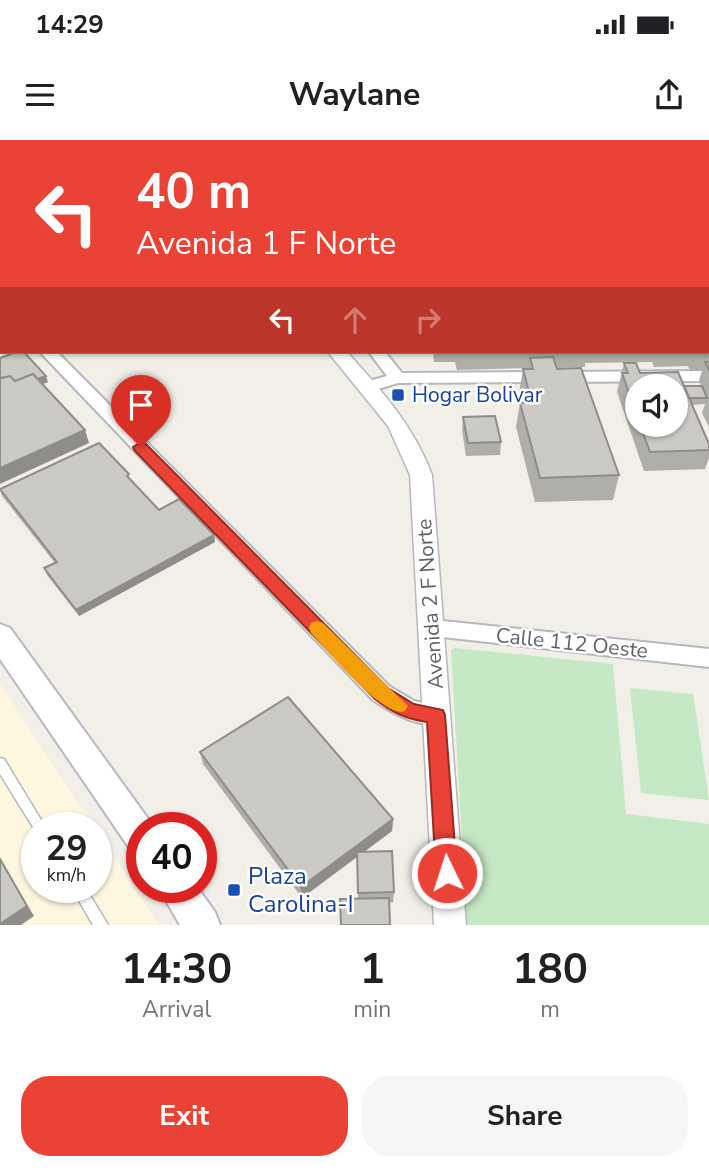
<!DOCTYPE html>
<style>
body{margin:0;font-family:"Nunito Sans",sans-serif;background:#f6f6f6;color:#202124;height:100vh;display:flex;flex-direction:column;font-size:26px;white-space:nowrap}
*{box-sizing:border-box;margin:0}
p{font-size:23px;color:#757577}
.icon{flex:none;width:38px;height:38px;fill:none;stroke:currentColor;stroke-width:2;stroke-linecap:round;stroke-linejoin:round}
.map{position:relative;height:785px;overflow:hidden}
.panel{display:flex;flex-direction:column;background:#fff;flex:1}
.panel>*{flex:none}
.guide{position:absolute;left:0px;top:0px;width:710px;height:214px;box-shadow:0 2px 5px #0004;background:#ea4335;color:#fff;overflow:hidden}
.fabs{position:absolute;left:625px;top:234px;display:grid;gap:14px}
.fabs a{display:grid;place-items:center;width:63px;height:63px;border-radius:50%;background:#fff;box-shadow:0 2px 5px #0004;font-size:35px}
.speed{position:absolute;left:21px;top:672px;display:flex;gap:14px;font-size:35px;font-weight:700;text-align:center}
.speed>*{display:grid;place-content:center;width:91px;height:91px;border-radius:50%;background:#fff;box-shadow:0 2px 5px #0004;line-height:1}
.speed small{font-size:18px;font-weight:400}
.speed .limit{border:10px solid #d22;background:#fff;color:#111}
.pin{position:absolute;display:grid;place-items:center;width:60px;height:60px;color:#fff;margin:-72px -30px;border-radius:50% 50% 50% 0;rotate:-45deg;box-shadow:0 0 7px #0007}
.pin .icon{rotate:45deg}
.me{position:absolute;width:77px;margin:-38px;rotate:356deg;stroke-linejoin:round;filter:drop-shadow(0 0 5px #0008)}
.turn{display:flex;align-items:center;gap:24px;height:147px;padding:0 21px;font-size:32px}
.turn .icon{width:91px;height:91px;stroke-width:2.5}
.turn b{display:block;font-size:49px;line-height:60px}
.lanes{display:flex;align-items:center;height:66px;padding:0 21px;background:#0003;justify-content:center;gap:35px;direction:ltr}
.lanes .off{opacity:.35}
.eta{display:flex;justify-content:space-evenly;align-items:center;height:119px;text-align:center}
.eta b{font-size:42px;font-weight:700;line-height:49px}
.button{display:flex;gap:14px;margin-top:auto;padding:14px 21px}
.button a{flex:1;height:80px;border-radius:28px;background:#ea4335;color:#fff;font-size:28px;font-weight:700;line-height:80px;text-align:center}
.button a+a{background:#f6f6f6;color:#202124}
.status{display:flex;justify-content:space-between;align-items:center;height:49px;padding:0 35px;background:#fff;direction:ltr}
.status svg{height:19px;fill:currentColor}
header{display:flex;justify-content:space-between;align-items:center;height:91px;padding:0 21px;background:#fff;font-size:32px;font-weight:700}
.map>svg:first-child{display:block}
.commercial{fill:#fef7e0}
.green{fill:#c5e8c5}
.lines{fill:none;stroke-linecap:round;stroke-linejoin:round}
.service-casing{stroke:#b5b8bc;stroke-width:3}
.minor-casing{stroke:#b5b8bc;stroke-width:4}
.tertiary-casing{stroke:#b5b8bc;stroke-width:3}
.secondary-casing{stroke:#b6babf;stroke-width:4}
.service{fill:#fff;fill-rule:evenodd}
.minor{fill:#fff;fill-rule:evenodd}
.tertiary{fill:#fff;fill-rule:evenodd}
.secondary{fill:#fff;fill-rule:evenodd}
.wall{fill:#afaea9;fill-rule:evenodd}
.shaded-wall{fill:#8f8d8a}
.building{fill:#cccac5;stroke:#8f8d8a;stroke-width:2}
.route{fill:#ea4335;stroke:#982c22;stroke-width:2}
.slow{fill:#f59e0b}
.transit-dot{fill:#1a4fb4;stroke:#fff;stroke-width:2.5}
.labels{text-anchor:middle;dominant-baseline:central;stroke-width:5;stroke-linejoin:round;paint-order:stroke}
.transit-label{font-size:21px;fill:#164399;stroke:#fff;text-anchor:start}
.street-label{font-size:21px;fill:#5f6368;stroke:#fff}
.near-transit-label{font-size:24px;fill:#164399;stroke:#fff;text-anchor:start}
</style>
<div class="status"><b>14:29</b><svg viewBox="0 0 49 12"><path d="M0 12V9h3v3zM5 12V6h3v6zM10 12V3h3v9zM15 12V0h3v12zM26 1h20v11H26zM47 4h2v5h-2z"/></svg></div>
<header><svg class="icon" aria-label="menu" viewBox="0 0 24 24"><path d="M4 6h16M4 12h16M4 18h16"/></svg>Waylane<svg class="icon" aria-label="share" viewBox="0 0 24 24"><path d="M12 15V3M7 8l5-5 5 5M5 13v7h14v-7"/></svg></header>
<div class="map">
<svg width="709" height="785" viewBox="0 0 709 785">
<rect width="100%" height="100%" fill="#f1efe8"/>
<!-- commercial -->
<path class="commercial" d="M0,544L95,688H37V747H96V690L159,785H0Z"/>
<!-- green -->
<path class="green" d="M455,508L613,524L626,674L709,684V785H467L451,510Z
M630,548L693,554L709,660L641,653Z"/>
<g class="lines">
<defs>
<path id="service" d="M0,618L4,619L46,688H37V693L36,692L0,634Z
M71,747H85L108,785H93Z"/>
<path id="minor" d="M0,158H2V168H0Z
M0,177H2L0,187Z
M40,212H57L389,546L414,561L444,568L447,575L444,582C422,590 391,573 373,560Z
M369,212H385L402,233L709,231V241L398,243L368,252L362,251L360,247L362,243L387,236Z
M434,480L709,509V527L434,496L427,494L423,488L427,482Z"/>
<path id="tertiary" d="M224,0H238L239,2H225Z
M328,212H347C381,250 414,286 432,335L466,785H434L410,335L388,286Z"/>
<path id="secondary" d="M0,484L10,488L154,687L142,688V714L130,709L0,519Z
M158,747H197L215,772L220,785H180Z"/>
</defs>
<!-- service casing -->
<use href="#service" class="service-casing"/>
<!-- minor casing -->
<use href="#minor" class="minor-casing"/>
<!-- tertiary casing -->
<use href="#tertiary" class="tertiary-casing"/>
<!-- secondary casing -->
<use href="#secondary" class="secondary-casing"/>
<!-- service -->
<use href="#service" class="service"/>
<!-- minor -->
<use href="#minor" class="minor"/>
<!-- tertiary -->
<use href="#tertiary" class="tertiary"/>
<!-- secondary -->
<use href="#secondary" class="secondary"/>
</g>
<!-- wall -->
<path class="wall" d="M96,0H143V2H97Z
M260,0H368V2H263Z
M568,0H586L585,2Z
M621,0H678L677,2H630Z
M709,152V287L702,273L707,258L705,264L692,265L709,304V318L705,329L644,331L617,252L624,223L640,233L684,246H701L699,240L702,231H690L688,226L654,227L652,222L585,223V227L556,228L619,335L613,360L535,362L516,287L520,263H522L519,253L523,229L528,228L457,230L455,222H434L433,212H709ZM637,247L676,285H637Z
M463,277L501,302L500,315L466,316L462,290Z
M130,340L159,370L214,395L215,402L79,476L47,435L44,428L55,423L2,356L0,350Z
M200,612L393,679L392,691L364,712L394,752L393,763L358,758L357,716L302,758L203,624Z"/>
<!-- shaded-wall -->
<path class="shaded-wall" d="M9,0H23L17,2H10Z
M115,0H143V2H115Z
M276,0H289V2H276Z
M348,0H368V2H341Z
M0,85L2,91V114L0,115Z
M46,236L48,242L19,254L17,248Z
M85,290L89,303L0,344V328Z
M214,395L215,402L79,476L76,470Z
M393,679L392,691L302,758L301,747Z
M0,719L34,776L21,785H0Z"/>
<!-- building -->
<path class="building" d="M166,0H201L202,2H158Z
M302,0H348L341,2H305Z
M397,0H424L418,2L393,1Z
M2,62V81L0,79V63Z
M16,212H24L46,236L38,239L33,234L15,241L10,236L1,238L0,236V218Z
M553,217L557,229L581,228L619,335L540,338L520,263H532L523,229H533L530,218Z
M705,222H709V230Z
M624,223H636L640,233L678,232L709,304V310L650,312L640,285H676V247H637V276L622,233H628Z
M33,234L85,290L0,328V236L1,238L10,236L15,241Z
M684,246H702L707,258H689Z
M495,276L501,302L468,303L463,277Z
M99,303L129,334L127,336L159,370L179,359L214,395L76,470L44,428L57,422L0,349Z
M288,557L393,679L301,747L200,612Z
M392,711L394,752L358,753L357,712Z
M0,719L27,766L0,784Z
M389,758L390,785H341L340,759Z"/>
<!-- route -->
<path class="route" d="M141,302L146,304L388,548L414,564L443,570L445,575L457,733L454,740L447,743L439,740L436,733L427,582C406,579 391,572 375,559L135,311L133,307Z"/>
<!-- slow -->
<path class="slow" d="M317,481L323,483L408,566L405,571C384,579 327,510 311,493L309,488L311,483Z"/>
<!-- markers -->
<g class="transit-dot">
<rect x="391" y="248" width="14" height="14" rx="3.5"/>
<rect x="227" y="743" width="14" height="14" rx="3.5"/>
</g>
<g class="labels">
<!-- transit labels -->
<g class="transit-label">
<text x="412" y="255">Hogar Bolivar</text>
</g>
<!-- street labels -->
<g class="street-label">
<text transform="translate(430 464) rotate(-94)">Avenida 2 F Norte</text>
<text transform="translate(572 503) rotate(6)">Calle 112 Oeste</text>
</g>
<!-- near-transit labels -->
<g class="near-transit-label">
<text x="248" y="736">Plaza<tspan x="248" dy="28">Carolina-I</tspan></text>
</g>
</g>
</svg>
<div class="fabs">
<a><svg class="icon" aria-label="sound" viewBox="0 0 24 24"><path d="M4 9h4l5-4v14l-5-4H4zM17 9q2 3 0 6"/></svg></a>
</div>
<div class="speed"><div>29<small>km/h</small></div><div class="limit">40</div></div>
<div class="pin" style="left:141px;top:307px;background:#d93025"><svg class="icon" aria-label="arrive" viewBox="0 0 24 24"><path d="M6 21V4h12l-3 4 3 4H6"/></svg></div>
<svg class="me" style="left:447px;top:733px" viewBox="-20 -20 40 40"><circle r="17" fill="#ea4335" stroke="#fff" stroke-width="3"/><path d="M0-11L8 9 0 5-8 9z" fill="#fff"/></svg>
<div class="guide">
<div class="turn"><svg class="icon" aria-label="left" viewBox="0 0 24 24"><path d="M17 20v-9H6M10 6l-5 5 5 5"/></svg><div><b>40 m</b>Avenida 1 F Norte</div></div>
<div class="lanes"><svg class="icon" aria-label="left" viewBox="0 0 24 24"><path d="M17 20v-9H6M10 6l-5 5 5 5"/></svg><svg class="icon off" aria-label="ahead" viewBox="0 0 24 24"><path d="M12 20V5M6 11l6-6 6 6"/></svg><svg class="icon off" aria-label="right" viewBox="0 0 24 24"><path d="M7 20v-9h11M14 6l5 5-5 5"/></svg></div>
</div>
</div>
<section class="panel">
<div class="eta">
<div><b>14:30</b><p>Arrival</p></div>
<div><b>1</b><p>min</p></div>
<div><b>180</b><p>m</p></div>
</div>
<div class="button"><a>Exit</a><a>Share</a></div>
</section>
